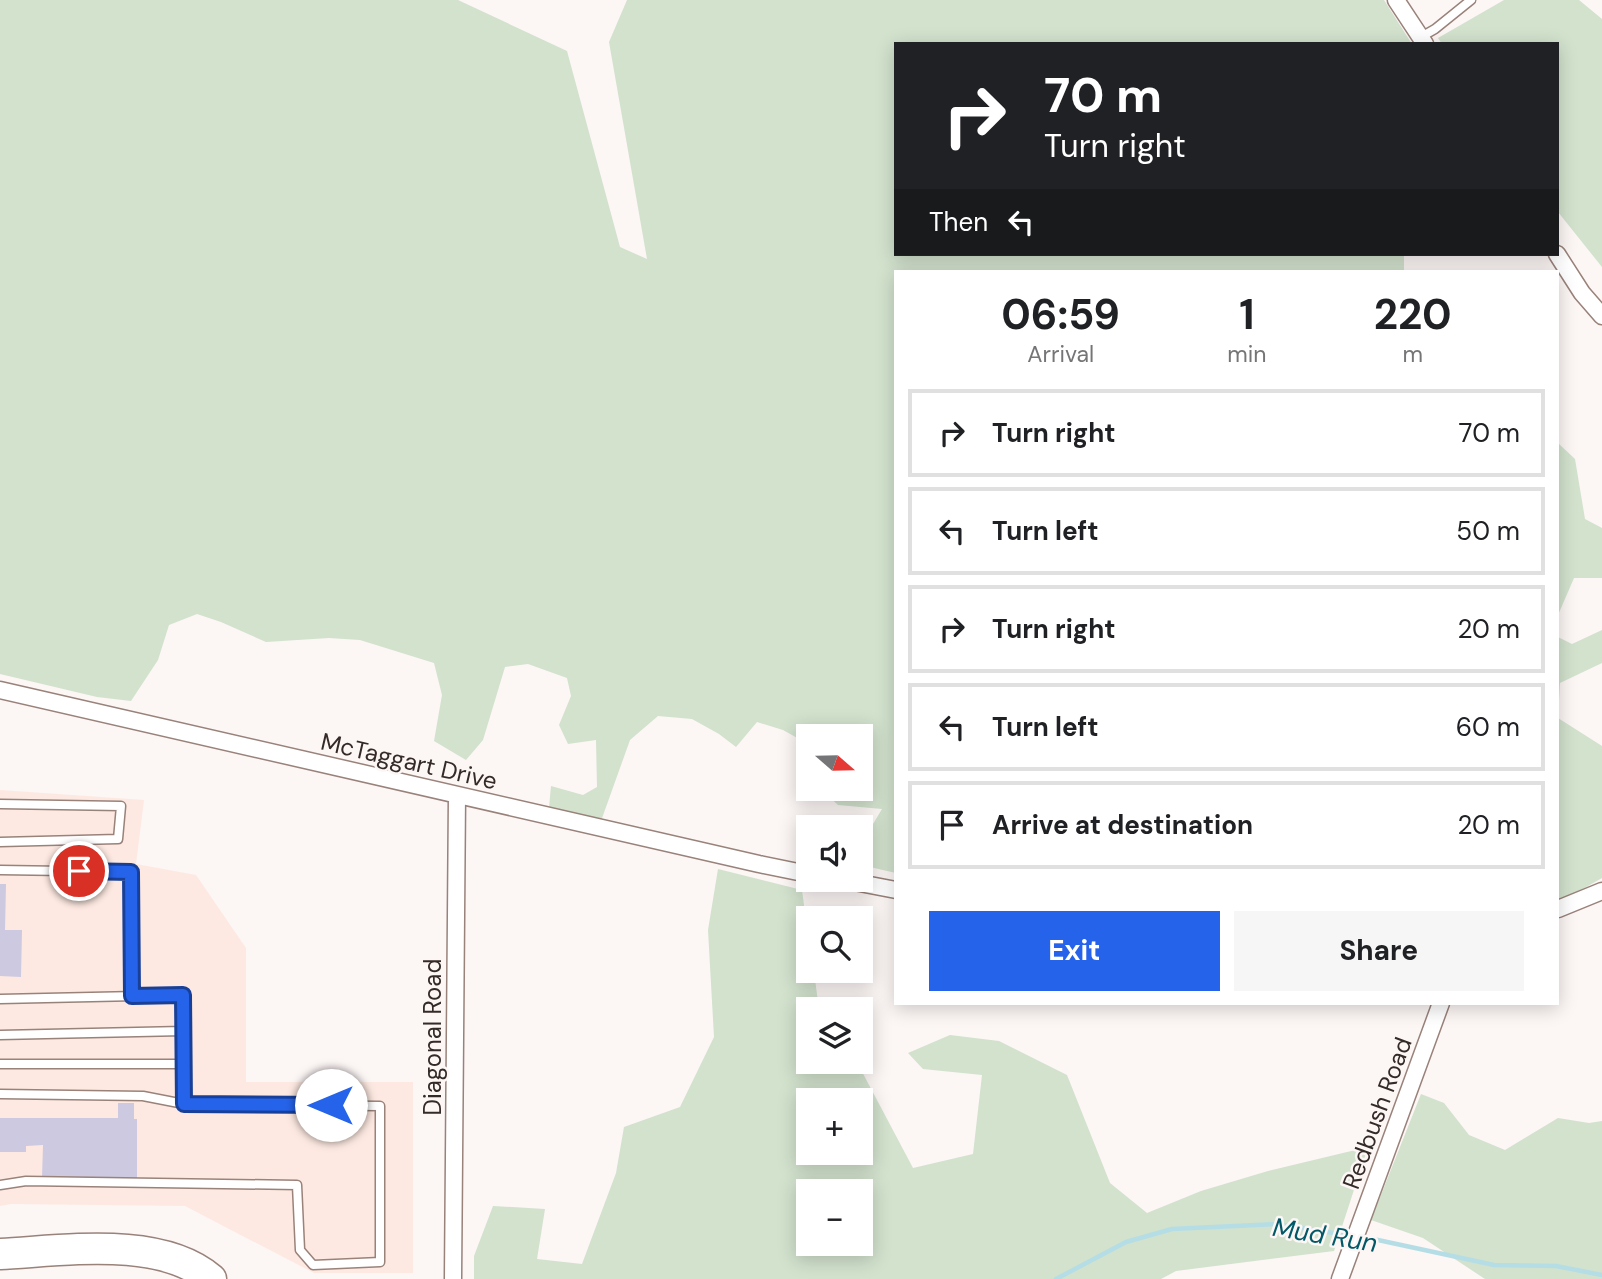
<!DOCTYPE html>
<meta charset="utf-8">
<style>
body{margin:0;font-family:"DM Sans",sans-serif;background:#f6f6f6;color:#202124;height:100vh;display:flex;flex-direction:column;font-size:26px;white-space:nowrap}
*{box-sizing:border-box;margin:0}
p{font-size:23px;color:#757577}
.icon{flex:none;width:38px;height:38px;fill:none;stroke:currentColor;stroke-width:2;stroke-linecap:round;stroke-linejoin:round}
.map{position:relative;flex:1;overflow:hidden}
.sheet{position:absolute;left:894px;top:270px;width:665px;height:735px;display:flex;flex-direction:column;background:#fff;border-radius:0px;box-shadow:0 4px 18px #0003}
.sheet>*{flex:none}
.banner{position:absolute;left:894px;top:42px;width:665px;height:214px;border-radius:0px;box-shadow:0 4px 18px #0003;background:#202124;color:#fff;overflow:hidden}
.needle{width:46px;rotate:110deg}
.buttons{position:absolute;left:796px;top:724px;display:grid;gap:14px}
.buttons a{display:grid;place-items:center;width:77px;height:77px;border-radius:0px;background:#fff;box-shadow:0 4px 18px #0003;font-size:35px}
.pin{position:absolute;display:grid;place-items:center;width:60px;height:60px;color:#fff;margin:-30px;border:4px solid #fff;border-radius:50%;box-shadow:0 2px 7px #0007}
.me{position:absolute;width:77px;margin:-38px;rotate:270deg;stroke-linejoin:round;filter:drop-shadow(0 0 5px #0008)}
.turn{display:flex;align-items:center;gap:24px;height:147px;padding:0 35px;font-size:32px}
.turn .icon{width:91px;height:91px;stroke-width:2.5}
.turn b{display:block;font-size:49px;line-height:60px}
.then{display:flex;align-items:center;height:66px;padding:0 35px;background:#0003;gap:14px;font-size:26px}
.eta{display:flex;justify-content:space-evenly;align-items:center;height:119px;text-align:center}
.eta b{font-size:42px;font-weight:700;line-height:49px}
.cta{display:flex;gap:14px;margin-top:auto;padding:14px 35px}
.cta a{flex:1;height:80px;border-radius:0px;background:#2563eb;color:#fff;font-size:28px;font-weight:700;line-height:80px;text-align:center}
.cta a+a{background:#f6f6f6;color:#202124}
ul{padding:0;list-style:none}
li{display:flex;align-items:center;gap:21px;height:88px;margin:0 14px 10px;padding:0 21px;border:4px solid #e0e0e0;border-radius:0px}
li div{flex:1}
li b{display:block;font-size:26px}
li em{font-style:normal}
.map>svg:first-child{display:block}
.built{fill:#fde9e1}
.green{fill:#d2e2cd;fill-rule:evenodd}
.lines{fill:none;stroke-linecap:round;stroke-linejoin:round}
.stream{stroke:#b5dde6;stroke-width:4.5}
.building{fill:#ccc9e0}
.lane-casing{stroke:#99827a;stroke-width:11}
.street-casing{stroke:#99827a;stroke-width:19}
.highway-casing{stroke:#99827a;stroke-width:33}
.lane{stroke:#fff;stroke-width:8}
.street{stroke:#fff;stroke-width:16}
.highway{stroke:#fff;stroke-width:30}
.route-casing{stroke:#184099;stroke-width:18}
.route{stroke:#2563eb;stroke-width:12}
.labels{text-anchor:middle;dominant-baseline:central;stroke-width:5;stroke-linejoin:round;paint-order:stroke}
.street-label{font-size:24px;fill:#342b28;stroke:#fcf6f5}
.water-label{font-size:26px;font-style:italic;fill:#025867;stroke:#fcf6f5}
</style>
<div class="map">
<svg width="1602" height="1279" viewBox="0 0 1602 1279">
<rect width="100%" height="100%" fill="#fcf6f5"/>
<!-- built -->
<path class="built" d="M0,790L144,800L136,864L196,875L246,948V1082H413V1273H314L185,1206L11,1204L0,1206Z"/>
<!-- green -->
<path class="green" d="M0,0H458L567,51L620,247L647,259L609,42L627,0H1384L1412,44H896V254H1404V271H896V873L861,865V829H870L882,809L838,805L823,791V789H861V737H808V744L783,730L757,722L736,747L719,734L692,719L658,716L630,740L601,821L549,808L551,786L583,795L597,787L596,740L568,744L559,725L571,696L567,678L528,664L505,667L483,740L466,760L434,741L442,695L434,663L360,640L329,638L266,642L221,622L197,614L169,625L158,660L131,701L97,697L0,674Z
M1504,0H1579L1602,19V267L1558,212V44H1442L1438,38Z
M1558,443L1575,459L1585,519L1602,528V578H1574L1558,615Z
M1602,630V663L1560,683L1558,718L1602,746V878L1558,903V637L1572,644Z
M718,869L802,890L808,936V971H814L819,1010H808V1062H855L859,1066L913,1168L973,1154L982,1075L923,1069L908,1053L950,1035L999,1041L1067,1075L1110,1183L1147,1213L1201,1191L1268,1171L1368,1147L1334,1251L1176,1271L1161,1279H474V1256L493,1206L545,1209L537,1259L582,1264L616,1173L624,1127L680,1107L714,1037L708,930ZM808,1101H861V1153H808ZM808,1192H861V1244H808Z
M1421,1094L1444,1103L1469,1135L1505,1150L1558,1118L1589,1123L1602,1121V1279H1485L1423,1238L1371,1220Z"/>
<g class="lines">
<!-- stream -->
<path class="stream" d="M1056,1279L1126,1242L1172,1229L1276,1224L1378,1240L1494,1265L1556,1266L1602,1275"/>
</g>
<!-- building -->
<path class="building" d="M0,884H6L5,930H22L21,977L0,976Z
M118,1103H134V1119H137V1178H42L43,1145L26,1146V1152H0V1118H118Z"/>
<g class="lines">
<defs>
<path id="lane" d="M1421,37L1435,29L1471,0
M0,804L121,806L118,839L0,842
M0,870L131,872L132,996
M0,999L183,995L184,1104
M0,1035L183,1031
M0,1064H183
M0,1094L143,1096L184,1104L380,1106V1262L313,1265L300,1250L297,1185L26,1181L0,1185"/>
<path id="street" d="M1396,0L1425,44
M1557,254L1582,293L1602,316
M0,690L759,864L808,874
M844,880L896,890
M1558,909L1602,891
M453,1279L457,795
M1340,1279L1441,1003"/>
<path id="highway" d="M0,1254C62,1251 160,1235 211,1279"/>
</defs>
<!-- lane casing -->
<use href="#lane" class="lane-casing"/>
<!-- street casing -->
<use href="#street" class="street-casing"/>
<!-- highway casing -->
<use href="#highway" class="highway-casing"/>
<!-- lane -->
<use href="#lane" class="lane"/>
<!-- street -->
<use href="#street" class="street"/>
<!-- highway -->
<use href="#highway" class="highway"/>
</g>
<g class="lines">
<defs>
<path id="route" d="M79,871L131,872L132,996L183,995L184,1104L331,1105"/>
</defs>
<!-- route casing -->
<use href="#route" class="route-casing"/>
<!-- route -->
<use href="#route" class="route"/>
</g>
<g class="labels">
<!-- street labels -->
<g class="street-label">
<text transform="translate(409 761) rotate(13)">McTaggart Drive</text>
<text transform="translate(432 1037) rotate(-90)">Diagonal Road</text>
<text transform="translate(1377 1113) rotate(-70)">Redbush Road</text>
</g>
<!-- water labels -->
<g class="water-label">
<text transform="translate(1325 1235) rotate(9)">Mud Run</text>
</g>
</g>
</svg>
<div class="buttons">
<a><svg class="needle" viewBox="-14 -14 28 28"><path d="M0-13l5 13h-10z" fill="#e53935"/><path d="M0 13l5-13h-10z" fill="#757577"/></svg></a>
<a><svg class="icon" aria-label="sound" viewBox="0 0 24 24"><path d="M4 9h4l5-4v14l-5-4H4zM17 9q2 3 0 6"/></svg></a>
<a><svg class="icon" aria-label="search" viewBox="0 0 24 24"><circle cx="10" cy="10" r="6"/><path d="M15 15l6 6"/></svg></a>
<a><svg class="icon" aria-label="layers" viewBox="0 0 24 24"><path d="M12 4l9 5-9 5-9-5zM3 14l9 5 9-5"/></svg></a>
<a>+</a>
<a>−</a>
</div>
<div class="pin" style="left:79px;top:871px;background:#d93025"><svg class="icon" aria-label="arrive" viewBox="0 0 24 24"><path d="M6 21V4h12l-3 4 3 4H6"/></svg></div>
<svg class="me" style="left:331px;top:1105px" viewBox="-20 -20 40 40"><circle r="19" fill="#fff"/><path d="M0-13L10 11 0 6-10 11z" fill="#2563eb"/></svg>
<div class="banner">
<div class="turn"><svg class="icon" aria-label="right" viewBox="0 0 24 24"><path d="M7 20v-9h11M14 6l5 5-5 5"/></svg><div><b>70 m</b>Turn right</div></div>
<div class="then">Then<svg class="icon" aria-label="left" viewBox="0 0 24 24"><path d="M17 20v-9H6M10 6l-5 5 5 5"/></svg></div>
</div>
<section class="sheet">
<div class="eta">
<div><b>06:59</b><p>Arrival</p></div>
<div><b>1</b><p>min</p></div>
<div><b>220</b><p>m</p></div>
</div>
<ul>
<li><svg class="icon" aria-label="right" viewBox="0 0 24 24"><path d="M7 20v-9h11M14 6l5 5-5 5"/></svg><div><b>Turn right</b></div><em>70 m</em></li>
<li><svg class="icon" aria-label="left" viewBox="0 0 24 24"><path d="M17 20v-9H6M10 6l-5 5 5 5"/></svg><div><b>Turn left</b></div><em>50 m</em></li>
<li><svg class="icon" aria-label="right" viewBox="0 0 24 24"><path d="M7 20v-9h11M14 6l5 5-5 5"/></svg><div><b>Turn right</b></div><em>20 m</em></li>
<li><svg class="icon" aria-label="left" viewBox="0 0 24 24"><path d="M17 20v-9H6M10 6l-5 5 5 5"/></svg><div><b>Turn left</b></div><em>60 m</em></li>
<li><svg class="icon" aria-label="arrive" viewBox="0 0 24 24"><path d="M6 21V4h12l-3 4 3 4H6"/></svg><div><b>Arrive at destination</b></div><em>20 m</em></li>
</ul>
<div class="cta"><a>Exit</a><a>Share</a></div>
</section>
</div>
